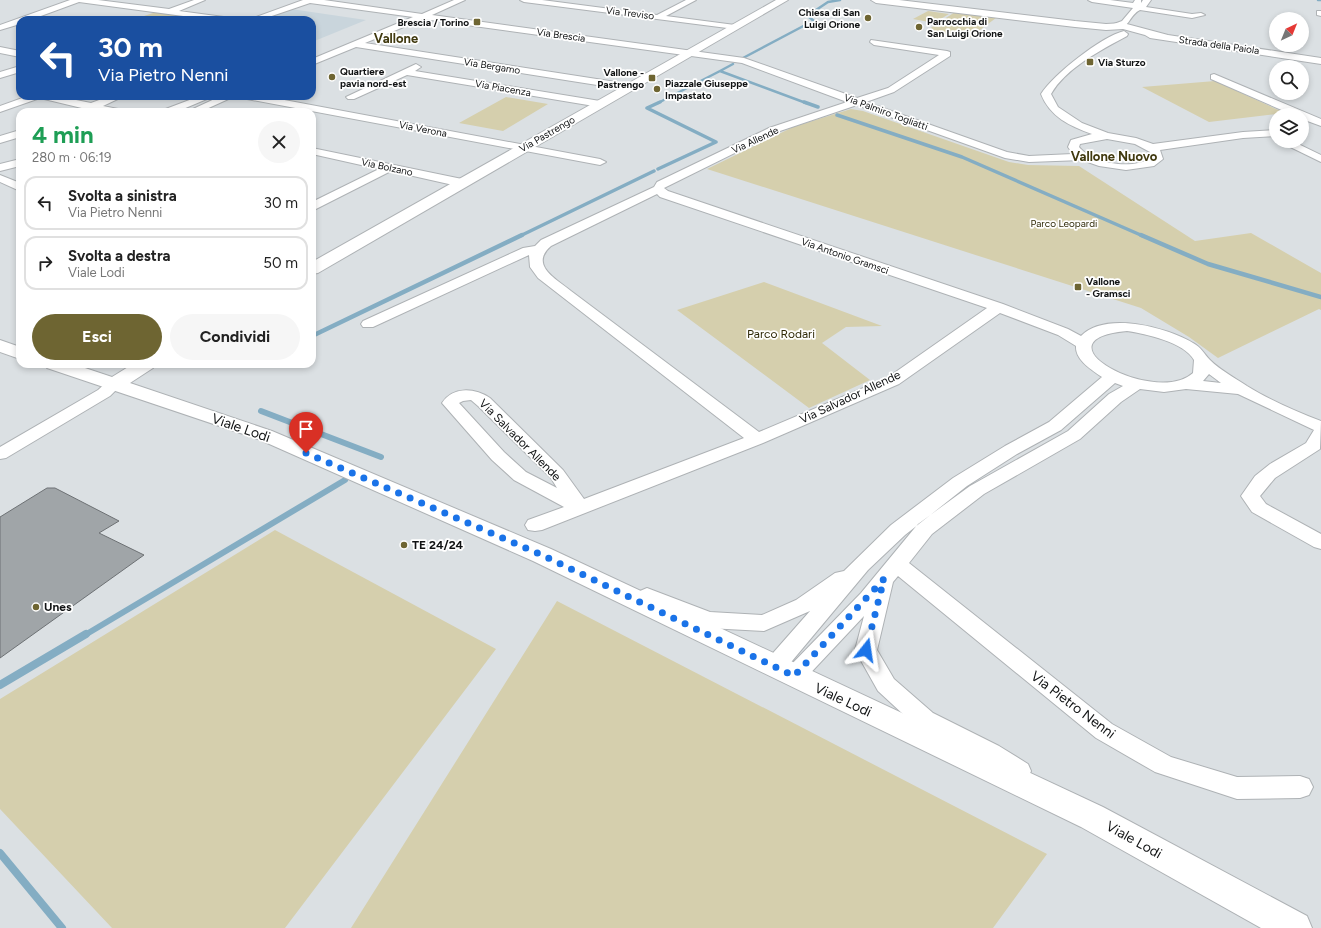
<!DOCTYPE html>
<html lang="it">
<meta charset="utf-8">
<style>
body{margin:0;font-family:Figtree,sans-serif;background:#f6f6f6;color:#222;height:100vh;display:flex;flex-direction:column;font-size:15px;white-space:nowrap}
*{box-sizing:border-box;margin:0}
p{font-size:13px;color:#767676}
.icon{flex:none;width:22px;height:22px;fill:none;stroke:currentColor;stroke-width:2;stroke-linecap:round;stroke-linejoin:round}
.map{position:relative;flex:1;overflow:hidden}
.side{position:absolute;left:16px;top:108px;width:300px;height:260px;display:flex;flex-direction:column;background:#fff;border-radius:12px;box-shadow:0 2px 6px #0003}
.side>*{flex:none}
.banner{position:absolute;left:16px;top:16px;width:300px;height:84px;border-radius:12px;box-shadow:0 2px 6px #0003;background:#1a4fa0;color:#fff;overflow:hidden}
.needle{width:26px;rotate:43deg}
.controls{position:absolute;left:1269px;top:12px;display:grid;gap:8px}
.controls a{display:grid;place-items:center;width:40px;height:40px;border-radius:50%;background:#fff;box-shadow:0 2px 6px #0003;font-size:20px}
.pin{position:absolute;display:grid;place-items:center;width:34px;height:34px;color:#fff;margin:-41px -17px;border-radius:50% 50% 50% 0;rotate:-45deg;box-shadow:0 0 4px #0007}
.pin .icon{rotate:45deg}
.me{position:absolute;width:44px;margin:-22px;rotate:15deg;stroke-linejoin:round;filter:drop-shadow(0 0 3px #0008)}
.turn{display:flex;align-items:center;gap:14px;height:84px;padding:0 16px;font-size:18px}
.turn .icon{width:52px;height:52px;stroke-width:2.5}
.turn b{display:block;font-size:28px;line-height:34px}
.round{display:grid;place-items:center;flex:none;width:42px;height:42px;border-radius:21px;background:#f6f6f6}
.summary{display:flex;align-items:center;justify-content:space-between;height:68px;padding:0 16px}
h1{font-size:24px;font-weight:700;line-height:30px;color:#1e9e55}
.primary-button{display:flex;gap:8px;margin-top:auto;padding:8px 16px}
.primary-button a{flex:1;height:46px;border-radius:24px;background:#6e6532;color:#fff;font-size:16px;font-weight:700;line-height:46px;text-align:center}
.primary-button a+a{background:#f6f6f6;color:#222}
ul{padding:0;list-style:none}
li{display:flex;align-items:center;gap:12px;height:54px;margin:0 8px 6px;padding:0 8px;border:2px solid #e0e0e0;border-radius:12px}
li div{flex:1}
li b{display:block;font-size:15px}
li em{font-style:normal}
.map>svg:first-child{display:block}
.built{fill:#c9d5dc}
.green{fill:#d5cfad}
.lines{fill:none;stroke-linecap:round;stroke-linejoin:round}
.stream-far4{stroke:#84adc3;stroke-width:2.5}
.stream-far3{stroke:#84adc3;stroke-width:3.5}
.stream-far2{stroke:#84adc3;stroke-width:4.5}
.stream-far1{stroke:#84adc3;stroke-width:6}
.stream{stroke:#84adc3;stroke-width:8}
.building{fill:#a0a5a8;stroke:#6d7174}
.street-casing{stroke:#aeb2b5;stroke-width:2}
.secondary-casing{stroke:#aeb2b5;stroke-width:2}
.street{fill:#fff;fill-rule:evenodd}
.secondary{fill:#fff;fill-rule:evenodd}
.route{stroke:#1a73e8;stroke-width:7;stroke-dasharray:0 12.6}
.poi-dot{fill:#6e6532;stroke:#fff;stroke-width:1.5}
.labels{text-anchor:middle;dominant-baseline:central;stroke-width:3.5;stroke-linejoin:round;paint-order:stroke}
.far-poi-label{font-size:10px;font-weight:bold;fill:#101213;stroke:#fff;text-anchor:start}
.far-street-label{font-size:10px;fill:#101213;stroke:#fff}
.far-park-label{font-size:10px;fill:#302a08;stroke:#fff}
.park-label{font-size:12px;fill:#302a08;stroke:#fff}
.street-label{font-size:12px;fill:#101213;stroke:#fff}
.poi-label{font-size:12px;font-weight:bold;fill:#101213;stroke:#fff;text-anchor:start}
.far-district-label{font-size:13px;font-weight:bold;fill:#413a10;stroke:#fff}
.near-street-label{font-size:14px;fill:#101213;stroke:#fff}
</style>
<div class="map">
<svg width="1321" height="928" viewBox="0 0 1321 928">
<rect width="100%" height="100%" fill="#dbe0e3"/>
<!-- built -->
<path class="built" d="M291,9L366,20L312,42V20H260Z"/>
<!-- green -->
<path class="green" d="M928,11L949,14L934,23L913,19Z
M156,12L216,20L135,19Z
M955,12L996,18L969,38L926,31Z
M1215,81L1285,113L1209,122L1142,87Z
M506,97L548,104L503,131L459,123Z
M851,109L863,111L1009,162L1028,165L1079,166L1195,241L1251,233L1321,273V310L1319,309L1218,358L1189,337L1141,308L707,169L793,127Z
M764,282L882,326L846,327L822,343L870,380L809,408L677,310Z
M275,530L496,649L285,928H112L0,809V699Z
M557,601L1047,854L993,928H351Z"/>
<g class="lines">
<!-- stream-far4 -->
<path class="stream-far4" d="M1318,0H1321
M814,21L809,17L810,14L828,2L840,0
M743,58L811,22
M733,64L720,71L806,103
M658,103L720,71"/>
<!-- stream-far3 -->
<path class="stream-far3" d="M804,102L818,107
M837,115L962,157L1143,236
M658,169L716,142L647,108L660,102
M520,236L654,171"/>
<!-- stream-far2 -->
<path class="stream-far2" d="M1141,235L1208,264L1321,297
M312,336L522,235"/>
<!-- stream-far1 -->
<path class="stream-far1" d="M261,411L381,457
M85,635L345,480"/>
<!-- stream -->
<path class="stream" d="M0,685L86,634
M0,853L62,928"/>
</g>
<!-- building -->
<path class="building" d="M47,488H55L119,521L99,533L144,555L0,658V517Z"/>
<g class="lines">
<defs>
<path id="street" d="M70,0H98L169,9L194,0H205L179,11L231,18L235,20H213L79,2L30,20H20V24L0,30V25Z
M303,0H324L422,14L454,0H465L432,15L744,58L857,98L888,88L939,55L874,45L870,42L871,40L947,51L950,52V56L894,92L866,102L1007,152L1029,156L1073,154L1068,147L1071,140L1092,134C1070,126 1050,117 1041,94C1054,74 1101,37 1124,31L1128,34L1127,36C1101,50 1066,68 1051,94L1058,107L1082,123L1108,133L1136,138L1153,144L1243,132L1276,130V136L1243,138L1160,150L1163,159L1154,166L1126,170L1099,166L1082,160L1029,162L1005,158L857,105L777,132L664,188L668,191L1003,304L1068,329L1081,336C1105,311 1167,327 1193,343C1201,347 1204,354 1210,360C1220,370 1235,378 1247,386C1268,399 1297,412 1321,421L1320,449L1275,478L1260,496L1266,504L1321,534V549L1314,547L1252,512L1241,496L1255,476L1270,464L1306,443L1314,430L1238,394L1186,389L1164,392L1140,389L1121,402L1080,439L984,494L932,534L909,563L1112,724L1171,757L1237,777L1300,776L1309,779L1313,787L1309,795L1300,798L1237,799L1155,772L1096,738L898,576L893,582L877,650L894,679L933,713L999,746L1028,764L1031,771L1028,778L1019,782L1010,778L981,760L917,727L878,691L855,650L864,616L802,682L794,685L786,682L783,676L786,670L861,593L918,524L970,486L1068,431L1109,394L1123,386L1115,383L1061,430L1017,454L967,486L905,535L868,570L782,673L774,676L766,673L763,667L766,661L810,611L764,631L708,628L640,601L637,596L640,591L647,588L710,612L762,615L796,600L835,573L844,571L891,525L953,478L1005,446L1049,422L1102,377C1092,370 1075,360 1076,346L1058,335L1000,313L899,384L763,443L542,530L535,531L528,530L525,525L528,520L564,507L514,480L492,460L442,403C453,386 475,388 490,398L563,470L584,499L744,438L538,278L530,267L529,255L373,327H363L361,324L363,321L523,248L535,246L541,240L654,187L657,182L769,128L847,102L742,63L423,19L365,43L629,84L634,87L629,90L356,47L312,65V59L413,17L310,3L260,20H248ZM1107,139L1135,144L1150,152L1151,158C1132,170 1093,164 1079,147L1080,144ZM657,194L660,197L987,308L887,378L759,432L571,291C556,279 529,265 551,246ZM1127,331C1146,334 1184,342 1194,360L1193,373C1156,407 1031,340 1127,331ZM1209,374L1221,383L1203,381ZM471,400L478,406L551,478L557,488L526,472L504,452L459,403L463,401Z
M520,0H542L657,15L686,0H696L666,16L735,25L739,27L735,29L524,2Z
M1088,0H1110L1133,3L1135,0H1141V3L1143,0H1151L1146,7L1192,14L1201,13L1205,15L1192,18L1140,10C1129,15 1129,31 1114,28V24L1122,21L1133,8L1092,2Z
M1317,11H1321V16L1317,15Z
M0,47L20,51V57L0,53Z
M416,64L421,67L415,71L600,101L605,104L600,107L407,75L354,99H348L346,97Z
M20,66V72L0,78V72Z
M1214,74L1321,119V126L1302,119V115H1293L1211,79V75Z
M28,96H56L91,103L110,96H124L103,106L123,110L124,112L90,110L40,98L0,112V106Z
M200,96H214L176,112H162L163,110Z
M221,96H235L202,111L198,112L193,109Z
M242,96H263L600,159L606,162L600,165L247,99Z
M20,130V137L0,143V136Z
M1278,141H1292L1321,155V162Z
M312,148L462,179L468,183L462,187L391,171L312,211V202L379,169L312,154Z
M20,159V166L0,171V164Z
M0,175L20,183V191L0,182Z
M114,379L120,381L122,384L110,396L6,458L0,459V447L98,390L108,381Z"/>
<path id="secondary" d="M776,0H788L318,273L312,274V262Z
M871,0H899L1075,21L1106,24L1123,23L1168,35L1321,58V64L1150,38L1145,35L1123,29L1106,30L1075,27L876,3Z
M0,340L20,347V359L0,352Z
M44,364H73L112,377L133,364H156L153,368L130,383L272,431L551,549L1103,807L1307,916L1312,928H1261L1081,827L533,561L258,439L47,368Z"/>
</defs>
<!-- street casing -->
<use href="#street" class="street-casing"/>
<!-- secondary casing -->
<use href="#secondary" class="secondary-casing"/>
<!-- street -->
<use href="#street" class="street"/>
<!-- secondary -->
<use href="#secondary" class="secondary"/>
</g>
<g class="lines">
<!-- route -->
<path class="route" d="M306,453L542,555L794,676L884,579L866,650"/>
</g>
<!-- markers -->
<g class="poi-dot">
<circle cx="868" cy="18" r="4"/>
<rect x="473" y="18" width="8" height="8" rx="2"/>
<circle cx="919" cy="27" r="4"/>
<rect x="1086" y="58" width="8" height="8" rx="2"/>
<circle cx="332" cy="77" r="4"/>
<rect x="648" y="74" width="8" height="8" rx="2"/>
<circle cx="657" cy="89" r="4"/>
<rect x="1074" y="283" width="8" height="8" rx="2"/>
<circle cx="404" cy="545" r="4"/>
<circle cx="36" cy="607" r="4"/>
</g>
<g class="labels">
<!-- far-poi labels -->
<g class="far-poi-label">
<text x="860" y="12" text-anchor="end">Chiesa di San<tspan x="860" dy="12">Luigi Orione</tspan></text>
<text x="927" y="21">Parrocchia di<tspan x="927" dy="12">San Luigi Orione</tspan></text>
<text x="469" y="22" text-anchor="end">Brescia / Torino</text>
<text x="1098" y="62">Via Sturzo</text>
<text x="340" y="71">Quartiere<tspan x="340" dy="12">pavia nord-est</tspan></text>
<text x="644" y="72" text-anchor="end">Vallone -<tspan x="644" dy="12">Pastrengo</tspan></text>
<text x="665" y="83">Piazzale Giuseppe<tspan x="665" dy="12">Impastato</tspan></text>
<text x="1086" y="281">Vallone<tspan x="1086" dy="12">- Gramsci</tspan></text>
</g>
<!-- far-street labels -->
<g class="far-street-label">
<text transform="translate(630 13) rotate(7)">Via Treviso</text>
<text transform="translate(561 35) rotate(8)">Via Brescia</text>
<text transform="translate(1219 45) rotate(8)">Strada della Paiola</text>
<text transform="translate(492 66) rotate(9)">Via Bergamo</text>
<text transform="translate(503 88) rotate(10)">Via Piacenza</text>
<text transform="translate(886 112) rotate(20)">Via Palmiro Togliatti</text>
<text transform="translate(423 129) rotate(11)">Via Verona</text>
<text transform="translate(547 134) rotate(-30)">Via Pastrengo</text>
<text transform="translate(755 140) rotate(-25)">Via Allende</text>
<text transform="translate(387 167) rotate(12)">Via Bolzano</text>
<text transform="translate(845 256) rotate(19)">Via Antonio Gramsci</text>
</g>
<!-- far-park labels -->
<g class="far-park-label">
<text x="1064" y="223">Parco Leopardi</text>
</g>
<!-- park labels -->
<g class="park-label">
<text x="781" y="334">Parco Rodari</text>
</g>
<!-- street labels -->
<g class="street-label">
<text transform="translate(850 397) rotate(-25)">Via Salvador Allende</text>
<text transform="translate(520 440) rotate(45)">Via Salvador Allende</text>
</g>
<!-- poi labels -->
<g class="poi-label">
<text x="412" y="545">TE 24/24</text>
<text x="44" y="607">Unes</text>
</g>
<!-- far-district labels -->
<g class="far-district-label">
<text x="396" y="38">Vallone</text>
<text x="1114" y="156">Vallone Nuovo</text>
</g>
<!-- near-street labels -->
<g class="near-street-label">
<text transform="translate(241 428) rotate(19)">Viale Lodi</text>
<text transform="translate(843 700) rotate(25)">Viale Lodi</text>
<text transform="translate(1073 705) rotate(37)">Via Pietro Nenni</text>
<text transform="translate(1134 840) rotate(29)">Viale Lodi</text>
</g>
</g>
</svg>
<div class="controls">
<a><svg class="needle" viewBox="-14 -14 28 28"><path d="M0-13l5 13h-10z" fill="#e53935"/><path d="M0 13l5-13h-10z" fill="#767676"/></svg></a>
<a><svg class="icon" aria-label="search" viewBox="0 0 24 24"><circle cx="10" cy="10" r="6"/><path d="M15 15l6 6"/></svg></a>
<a><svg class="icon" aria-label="layers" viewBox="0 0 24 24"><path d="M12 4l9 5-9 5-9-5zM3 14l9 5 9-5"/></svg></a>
</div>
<div class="pin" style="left:306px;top:453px;background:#d93025"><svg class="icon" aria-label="arrive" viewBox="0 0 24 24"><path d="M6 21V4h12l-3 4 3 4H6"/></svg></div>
<svg class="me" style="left:866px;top:650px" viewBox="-20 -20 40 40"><path d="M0-17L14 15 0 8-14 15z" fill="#1a73e8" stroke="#fff" stroke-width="4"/></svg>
<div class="banner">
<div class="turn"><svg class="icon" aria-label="left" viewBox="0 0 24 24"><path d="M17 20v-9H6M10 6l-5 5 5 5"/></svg><div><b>30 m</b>Via Pietro Nenni</div></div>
</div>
<section class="side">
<div class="summary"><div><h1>4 min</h1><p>280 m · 06:19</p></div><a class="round"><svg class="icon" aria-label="close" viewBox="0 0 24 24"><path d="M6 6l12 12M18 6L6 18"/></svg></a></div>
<ul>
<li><svg class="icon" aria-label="left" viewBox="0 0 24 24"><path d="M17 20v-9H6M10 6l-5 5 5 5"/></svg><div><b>Svolta a sinistra</b><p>Via Pietro Nenni</p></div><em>30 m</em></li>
<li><svg class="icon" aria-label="right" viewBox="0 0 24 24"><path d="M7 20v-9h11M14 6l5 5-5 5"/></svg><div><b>Svolta a destra</b><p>Viale Lodi</p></div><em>50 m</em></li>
</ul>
<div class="primary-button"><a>Esci</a><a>Condividi</a></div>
</section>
</div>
